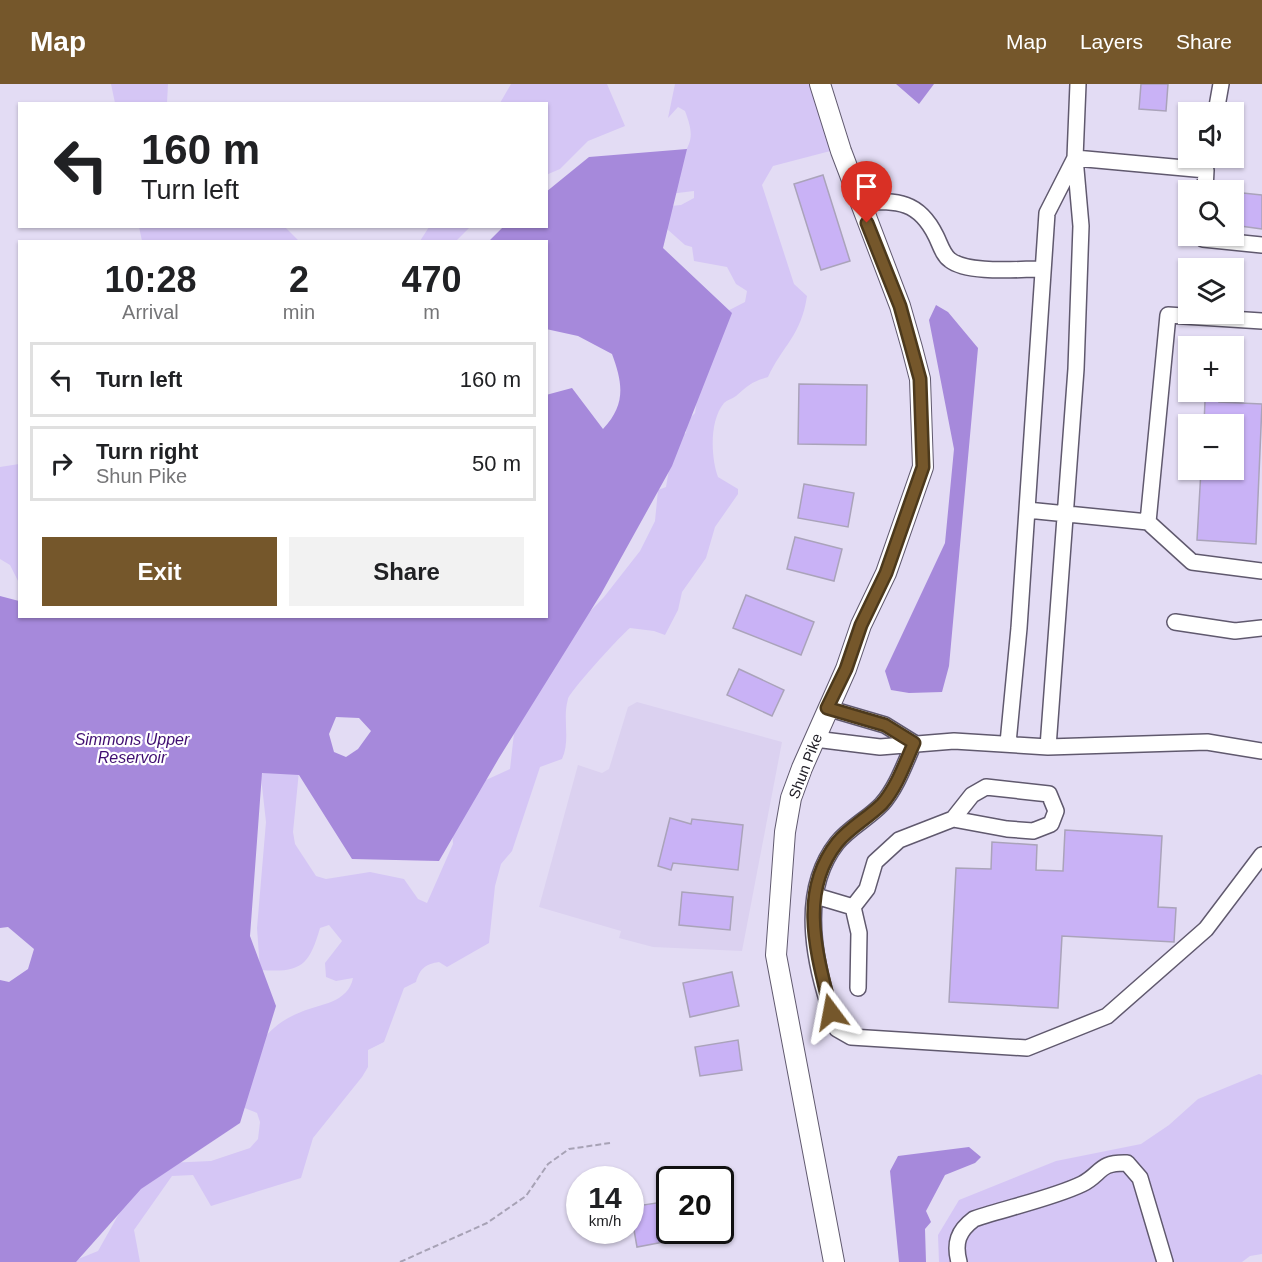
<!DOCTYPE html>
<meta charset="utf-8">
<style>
body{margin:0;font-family:Helvetica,sans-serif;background:#f2f2f2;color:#202124;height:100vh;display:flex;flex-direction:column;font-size:22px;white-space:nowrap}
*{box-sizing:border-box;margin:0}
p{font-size:20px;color:#757577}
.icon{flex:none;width:33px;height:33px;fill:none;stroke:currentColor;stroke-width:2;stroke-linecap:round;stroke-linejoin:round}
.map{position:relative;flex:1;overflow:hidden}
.panel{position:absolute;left:18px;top:156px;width:530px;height:378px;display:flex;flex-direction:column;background:#fff;border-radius:0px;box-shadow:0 2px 4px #0004}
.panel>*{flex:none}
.banner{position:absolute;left:18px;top:18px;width:530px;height:126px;border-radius:0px;box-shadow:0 2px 4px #0004;background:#fff;color:#202124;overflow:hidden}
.buttons{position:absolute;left:1178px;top:18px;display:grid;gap:12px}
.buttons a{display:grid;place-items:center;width:66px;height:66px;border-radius:0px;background:#fff;box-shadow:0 2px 4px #0004;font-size:30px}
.speed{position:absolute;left:566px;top:1082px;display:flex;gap:12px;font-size:30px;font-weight:700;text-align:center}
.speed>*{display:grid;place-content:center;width:78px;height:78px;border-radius:50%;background:#fff;box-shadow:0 2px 4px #0004;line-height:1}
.speed small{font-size:15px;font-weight:400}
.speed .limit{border:3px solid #111;border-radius:9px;background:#fff;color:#111}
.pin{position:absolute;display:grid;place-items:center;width:51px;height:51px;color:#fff;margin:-62px -26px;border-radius:50% 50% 50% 0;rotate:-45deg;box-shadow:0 0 6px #0007}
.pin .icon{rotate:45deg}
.me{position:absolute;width:66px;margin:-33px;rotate:347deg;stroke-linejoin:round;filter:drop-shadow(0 0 4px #0008)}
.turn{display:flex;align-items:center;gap:21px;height:126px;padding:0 24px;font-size:27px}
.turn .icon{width:78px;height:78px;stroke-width:2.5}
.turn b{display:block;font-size:42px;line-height:51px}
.eta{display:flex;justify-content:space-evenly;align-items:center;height:102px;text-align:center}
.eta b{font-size:36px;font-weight:800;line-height:42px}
.primary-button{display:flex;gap:12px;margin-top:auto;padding:12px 24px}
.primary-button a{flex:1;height:69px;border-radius:0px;background:#75572b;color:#fff;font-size:24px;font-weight:800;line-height:69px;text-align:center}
.primary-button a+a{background:#f2f2f2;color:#202124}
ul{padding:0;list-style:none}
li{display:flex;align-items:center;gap:18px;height:75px;margin:0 12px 9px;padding:0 12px;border:3px solid #e0e0e0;border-radius:0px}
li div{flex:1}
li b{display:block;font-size:22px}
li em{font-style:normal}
header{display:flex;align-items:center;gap:36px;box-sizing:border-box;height:84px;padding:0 30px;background:#75572b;color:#fff}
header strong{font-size:28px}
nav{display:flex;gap:33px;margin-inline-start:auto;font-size:21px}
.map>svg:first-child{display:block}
.built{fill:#dbd1f0}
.green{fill:#d5c6f5}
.water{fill:#a689db;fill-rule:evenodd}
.building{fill:#c9b2f6;stroke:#aaa3ba;stroke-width:1.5}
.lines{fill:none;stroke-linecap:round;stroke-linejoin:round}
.minor-casing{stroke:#60596e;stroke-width:18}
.major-casing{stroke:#60596e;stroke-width:22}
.path{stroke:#a7a2b5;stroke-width:2;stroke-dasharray:6 3;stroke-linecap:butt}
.minor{stroke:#fff;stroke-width:15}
.major{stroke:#fff;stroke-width:20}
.route-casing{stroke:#4c391c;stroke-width:15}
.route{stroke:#75572b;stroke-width:10}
.labels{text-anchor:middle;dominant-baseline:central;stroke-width:4.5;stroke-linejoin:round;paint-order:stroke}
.street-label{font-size:15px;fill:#222028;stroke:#fff}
.water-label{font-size:16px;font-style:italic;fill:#3f0e71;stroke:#fff}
</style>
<header>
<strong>Map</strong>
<nav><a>Map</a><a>Layers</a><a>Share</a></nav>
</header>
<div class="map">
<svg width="1262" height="1178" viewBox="0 0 1262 1178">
<rect width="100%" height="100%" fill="#e3dcf4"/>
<!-- built -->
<path class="built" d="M637,618L782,658L742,867L653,863L619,854L621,847L539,823L578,681L602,689L609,685L628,623Z"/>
<!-- green -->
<path class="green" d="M111,0H168L167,19H115Z
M511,0H607L625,42L588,57L560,85L546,91V20L500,19Z
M675,0H820L838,65L773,82L762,101L794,200L807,212C801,252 783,261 768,293C751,298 749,301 736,312C732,315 727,316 724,319C709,337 711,374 718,393L738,405V410L715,443L706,474L682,508L678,526L665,551L654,547L630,544C621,551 571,606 568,615C562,635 571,655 562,675L540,683L512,767L501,780L495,802L489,859L447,883L439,878C426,880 420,884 416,898L404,904L384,958L368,966V983L362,993L313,1054L301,1094L211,1122L193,1091L172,1092L134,1146L140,1178H71L98,1167L130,1110L167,1079L211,1077L250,1064L258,1055L260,1038L257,1029L237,1021C244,1002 249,975 260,959C270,945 285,934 301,928C320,920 348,919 353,894L336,897L326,893L325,879L342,857L329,841L320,844C309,882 301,889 260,886L257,844L266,738L261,693L267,676L300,677L293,748L295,760L316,792L326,795L370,788L404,795L418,815L427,819L453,760L451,734L460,708L510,685L514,649L573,545L604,513L640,467L655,437L658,406L666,403L674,356L686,349L687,337L695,329L708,237L745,218L747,207L736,200L727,183L694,177L692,163L685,161L667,145L630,126L681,121L694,114V107L669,110V97L680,95L678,78C693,58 694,51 685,27L678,23L668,34Z
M139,143H285L299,157H142Z
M429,143V142L470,143L456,157H420Z
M19,380H20L19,499L10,481L0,475V383Z
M1259,990L1262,991V1170L1250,1172L1242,1178H939L938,1151L959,1116L1056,1077L1141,1060L1169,1041L1198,1015Z"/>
<!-- water -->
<path class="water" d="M896,0H934L919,20Z
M687,65L663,164L732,229L672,382L601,510L499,674L439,777L352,775L299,691L262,689L250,852L276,922L240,1039L141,1105L76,1178H0V896L9,898L28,885L34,865L8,843L0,844V512L19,517L20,532H546V311L572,304L603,345C626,320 623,300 612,270L578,252L546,245V158L489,157L503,143L546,142V108L589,73ZM336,633L359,634L371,647L358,665L346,673L334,668L329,650Z
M936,221L948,228L978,264L949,582L942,608L909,609L891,606L885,587L945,459L954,365L929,236Z
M969,1063L981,1073L975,1079L945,1091L926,1127L931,1138L925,1145L926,1178H899L890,1087L898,1072Z"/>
<!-- building -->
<path class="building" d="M1141,0H1168L1166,27L1139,25Z
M823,91L850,177L821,186L794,100Z
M1233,108L1262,111V145L1233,141Z
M799,300L867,301L866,361L798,360Z
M1179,308H1219V318L1262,320L1256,460L1197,456L1201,386H1233V340H1204L1205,317L1179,316Z
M804,400L854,409L848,443L798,434Z
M795,453L842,465L834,497L787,485Z
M746,511L814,538L801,571L733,544Z
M739,585L784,606L772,632L727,611Z
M670,734L691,740L692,735L743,741L738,786L673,779L671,786L658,782Z
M1065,746L1162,752L1158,823L1176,824L1174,858L1062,852L1058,924L949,918L956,784L991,785L992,758L1037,761L1036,786L1063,787Z
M682,808L733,813L730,846L679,841Z
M732,888L739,922L690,933L683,899Z
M738,956L742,986L700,992L695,963Z
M726,1101L733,1145L720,1148V1102Z
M669,1117V1146H701V1151L637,1163L630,1123Z"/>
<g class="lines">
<defs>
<path id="minor" d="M1078,0L1075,74L1206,86L1205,106
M1216,28L1221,0
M859,118C896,117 918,115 936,152C940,160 943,171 950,176C968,190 1019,185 1041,185
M1203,152V155L1262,161
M1262,237L1168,231L1148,438L1192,478L1262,487
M1027,426L1148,438
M1175,538L1235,547L1262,544
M827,624L885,641L914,659
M815,655L880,663L954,657L1048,663L1207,658L1262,667
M914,659C905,679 897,703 882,720C869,734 849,744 837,759C796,811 816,889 837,945L851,953L1027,964L1107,932L1206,845L1262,771
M1008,659L1019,544L1047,129L1075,74L1081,142L1076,285L1048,663
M816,812L853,823L867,805L875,778L899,756L953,735L972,711L986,703L1049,710L1056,727L1051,740L1033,747L1007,745L953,735
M853,823L859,849L858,904
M959,1178C954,1159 958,1147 974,1135C1006,1124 1053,1114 1082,1100C1102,1090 1098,1078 1127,1079L1140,1094L1165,1178"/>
<path id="major" d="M820,0L841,67L900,222L912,264L920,295L923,383L886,489L861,541L846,585L802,684L791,714L785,748L776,871L834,1178"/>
</defs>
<!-- minor casing -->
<use href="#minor" class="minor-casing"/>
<!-- major casing -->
<use href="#major" class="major-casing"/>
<!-- path -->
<path class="path" d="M400,1178L487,1139L526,1112L548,1080L569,1065L610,1059"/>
<!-- minor -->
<use href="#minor" class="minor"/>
<!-- major -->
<use href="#major" class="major"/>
</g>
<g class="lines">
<defs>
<path id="route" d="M831,928C818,873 797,810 837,759C849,744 868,734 882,720C897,703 905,679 914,659L885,641L827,624L846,585L861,541L886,489L923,383L920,295L900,222L867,139"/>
</defs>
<!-- route casing -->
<use href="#route" class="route-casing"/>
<!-- route -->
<use href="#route" class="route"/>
</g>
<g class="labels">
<!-- street labels -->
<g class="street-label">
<text transform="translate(805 682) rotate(-69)">Shun Pike</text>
</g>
<!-- water labels -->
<g class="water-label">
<text x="132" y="655">Simmons Upper<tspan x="132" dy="18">Reservoir</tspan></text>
</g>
</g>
</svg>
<div class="buttons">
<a><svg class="icon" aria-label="sound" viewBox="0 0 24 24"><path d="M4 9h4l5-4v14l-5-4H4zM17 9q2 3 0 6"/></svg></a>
<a><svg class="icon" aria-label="search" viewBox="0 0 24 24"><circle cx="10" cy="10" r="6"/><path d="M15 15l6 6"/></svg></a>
<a><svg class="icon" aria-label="layers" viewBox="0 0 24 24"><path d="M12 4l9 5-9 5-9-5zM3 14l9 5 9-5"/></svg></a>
<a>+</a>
<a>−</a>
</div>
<div class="speed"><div>14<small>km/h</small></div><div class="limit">20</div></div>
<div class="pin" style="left:867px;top:139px;background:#d93025"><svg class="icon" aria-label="arrive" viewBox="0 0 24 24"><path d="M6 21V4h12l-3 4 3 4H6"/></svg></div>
<svg class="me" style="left:831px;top:928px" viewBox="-20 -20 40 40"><path d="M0-17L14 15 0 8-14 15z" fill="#75572b" stroke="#fff" stroke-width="4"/></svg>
<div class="banner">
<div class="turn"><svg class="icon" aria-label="left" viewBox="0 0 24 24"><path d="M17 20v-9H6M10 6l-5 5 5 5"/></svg><div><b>160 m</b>Turn left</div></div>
</div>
<section class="panel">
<div class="eta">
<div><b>10:28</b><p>Arrival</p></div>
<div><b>2</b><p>min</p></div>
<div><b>470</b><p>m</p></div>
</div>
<ul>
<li><svg class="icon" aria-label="left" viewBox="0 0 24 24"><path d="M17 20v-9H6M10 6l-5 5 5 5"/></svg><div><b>Turn left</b></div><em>160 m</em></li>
<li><svg class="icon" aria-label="right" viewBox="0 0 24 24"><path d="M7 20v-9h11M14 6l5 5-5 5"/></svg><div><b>Turn right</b><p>Shun Pike</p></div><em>50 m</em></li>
</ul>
<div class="primary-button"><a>Exit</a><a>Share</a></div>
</section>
</div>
